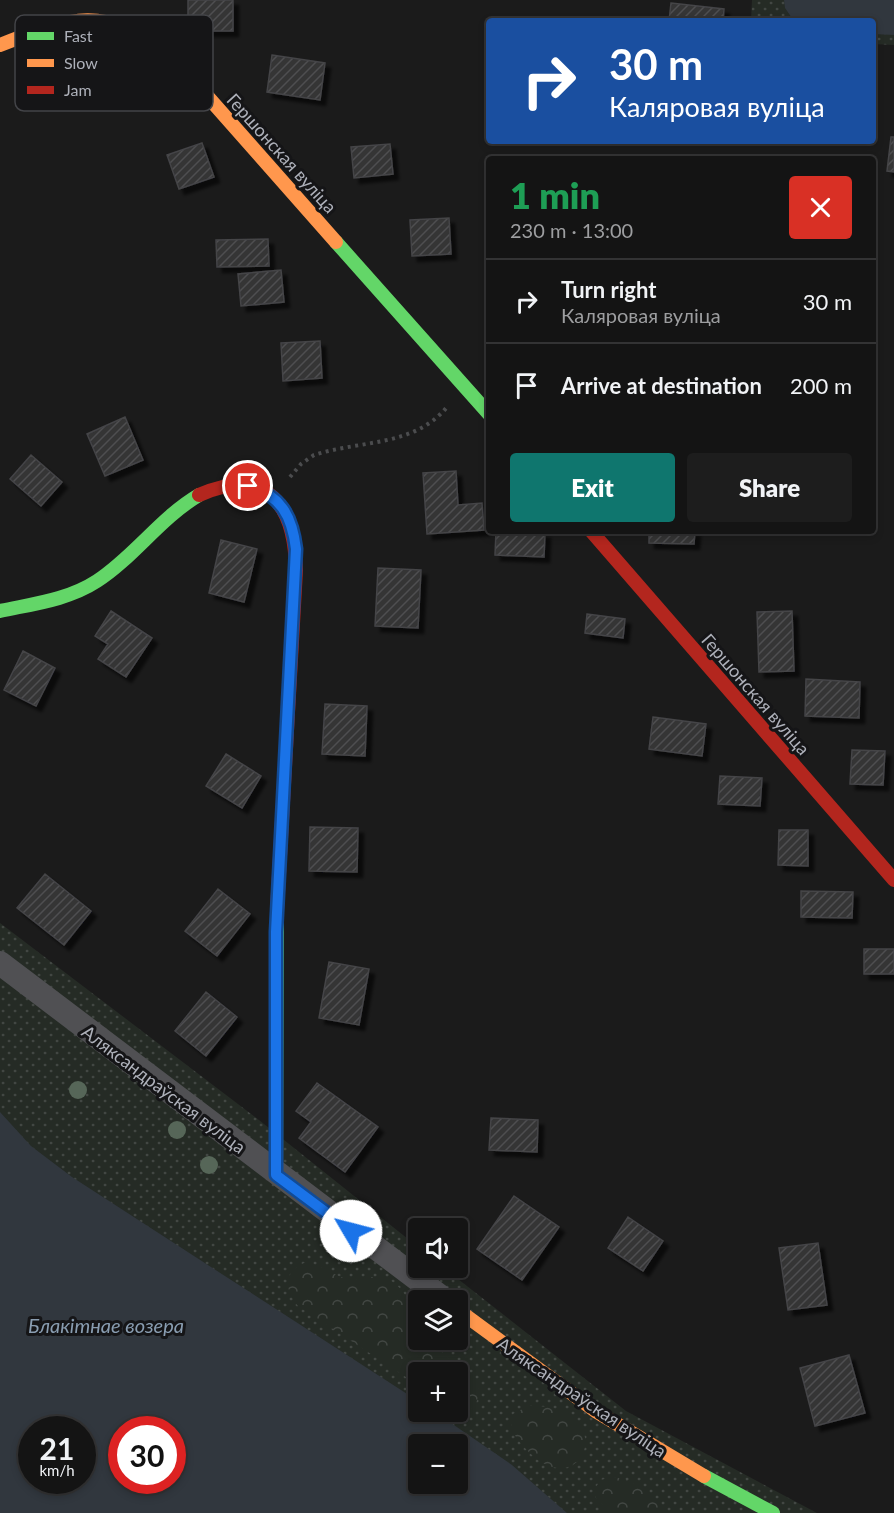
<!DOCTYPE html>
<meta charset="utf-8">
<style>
body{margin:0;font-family:Lato,sans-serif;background:#1d1d1d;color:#f1f3f6;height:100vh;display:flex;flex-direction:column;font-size:22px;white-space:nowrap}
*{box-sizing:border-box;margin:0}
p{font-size:20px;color:#9d9ea0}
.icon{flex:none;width:33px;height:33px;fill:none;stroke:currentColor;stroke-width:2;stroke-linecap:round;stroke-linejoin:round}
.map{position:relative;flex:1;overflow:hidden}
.details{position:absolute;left:486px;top:156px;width:390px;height:378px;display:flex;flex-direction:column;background:#141414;border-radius:6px;box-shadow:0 3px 9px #0003,0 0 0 2px #333334}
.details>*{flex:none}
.banner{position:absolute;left:486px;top:18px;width:390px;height:126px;border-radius:6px;box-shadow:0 3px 9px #0003,0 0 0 2px #333334;background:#1a4fa0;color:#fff;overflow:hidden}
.fabs{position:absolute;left:408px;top:1218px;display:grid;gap:12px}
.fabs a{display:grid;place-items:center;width:60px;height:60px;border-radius:6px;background:#141414;box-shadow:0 3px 9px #0003,0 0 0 2px #333334;font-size:30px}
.speed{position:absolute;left:18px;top:1416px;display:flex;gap:12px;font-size:30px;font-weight:700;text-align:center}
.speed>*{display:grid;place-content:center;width:78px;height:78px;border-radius:50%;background:#141414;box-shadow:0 3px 9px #0003,0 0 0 2px #333334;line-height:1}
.speed small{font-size:15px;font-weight:400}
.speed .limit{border:9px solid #d22;background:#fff;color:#111}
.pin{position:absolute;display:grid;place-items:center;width:51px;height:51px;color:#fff;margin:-26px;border:3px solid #fff;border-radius:50%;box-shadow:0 2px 6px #0007}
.me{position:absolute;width:66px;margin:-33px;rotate:307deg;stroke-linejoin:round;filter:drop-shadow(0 0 4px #0008)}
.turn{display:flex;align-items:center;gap:21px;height:126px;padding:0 24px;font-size:27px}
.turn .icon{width:78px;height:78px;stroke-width:2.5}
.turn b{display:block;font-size:42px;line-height:51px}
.round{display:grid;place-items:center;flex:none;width:63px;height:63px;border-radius:6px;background:#1d1d1d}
.head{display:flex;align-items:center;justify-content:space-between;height:102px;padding:0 24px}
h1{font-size:36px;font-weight:800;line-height:45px;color:#1e9e55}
.button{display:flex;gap:12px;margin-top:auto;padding:12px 24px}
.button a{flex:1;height:69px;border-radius:6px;background:#0f766e;color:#fff;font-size:24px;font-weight:800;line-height:69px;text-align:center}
.button a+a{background:#1d1d1d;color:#f1f3f6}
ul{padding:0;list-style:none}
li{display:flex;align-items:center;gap:18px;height:84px;padding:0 24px;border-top:2px solid #333334}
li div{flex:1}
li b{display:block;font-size:22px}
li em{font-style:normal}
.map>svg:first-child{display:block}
.grass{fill:url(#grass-dots);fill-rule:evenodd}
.forest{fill:url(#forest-crowns)}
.water{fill:#31373e;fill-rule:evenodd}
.building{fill:url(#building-hatch);stroke:#444447;stroke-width:1.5;filter:url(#shadow)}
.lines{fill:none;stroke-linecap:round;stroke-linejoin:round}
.path{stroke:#4b4c4e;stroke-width:4;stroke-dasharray:3 4.5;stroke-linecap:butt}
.street{stroke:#505053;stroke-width:24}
.fast{stroke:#63d668;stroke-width:14}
.slow{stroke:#ff974d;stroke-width:14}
.jam{stroke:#b3261e;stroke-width:14}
.tree{fill:#566658}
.route-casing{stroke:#114b97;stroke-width:15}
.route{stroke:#1a73e8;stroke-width:10}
.labels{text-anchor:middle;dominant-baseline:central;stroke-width:6;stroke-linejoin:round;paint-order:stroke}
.street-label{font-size:18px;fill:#aeb1ba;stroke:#151517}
.water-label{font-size:20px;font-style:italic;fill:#899db1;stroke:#151517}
.key{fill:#151517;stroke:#434448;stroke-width:1.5}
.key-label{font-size:16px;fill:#aeb1ba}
</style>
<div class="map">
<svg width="894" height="1513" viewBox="0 0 894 1513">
<defs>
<pattern id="grass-dots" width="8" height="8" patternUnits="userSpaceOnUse" patternTransform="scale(1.5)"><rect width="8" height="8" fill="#252b25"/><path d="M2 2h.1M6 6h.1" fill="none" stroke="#424743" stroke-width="1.8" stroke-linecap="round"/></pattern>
<pattern id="forest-crowns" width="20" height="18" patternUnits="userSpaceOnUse" patternTransform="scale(1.5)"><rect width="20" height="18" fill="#252b25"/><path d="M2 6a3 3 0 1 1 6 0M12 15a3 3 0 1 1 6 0" fill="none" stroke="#424743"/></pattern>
<pattern id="building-hatch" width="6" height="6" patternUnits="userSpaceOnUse" patternTransform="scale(1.5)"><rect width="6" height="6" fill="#343435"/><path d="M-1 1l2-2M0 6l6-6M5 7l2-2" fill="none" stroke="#4f4f50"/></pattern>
<filter id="shadow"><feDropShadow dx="5.5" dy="5.5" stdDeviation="1.5" flood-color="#0009"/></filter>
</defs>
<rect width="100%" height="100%" fill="#1b1b1b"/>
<!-- grass -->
<path class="grass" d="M752,0H894V45L873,44V21H751Z
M0,923L259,1120L418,1247V1268H444L626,1411L817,1513H0ZM418,1300H458V1340H418ZM418,1372H458V1412H418ZM32,1430H82V1480H32ZM122,1430H172V1480H122ZM418,1444H458V1484H418Z"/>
<!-- forest -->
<path class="forest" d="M304,1263C321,1263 331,1275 347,1279C358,1281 369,1276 380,1277C406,1281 418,1317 418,1340H428L476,1382L480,1391L475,1407L469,1410L458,1408V1372H418V1385L298,1306C285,1290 282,1273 304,1263Z
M528,1406C625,1403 582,1513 524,1447C515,1436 508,1429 513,1414Z
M611,1477C637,1478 650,1497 668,1513H610L596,1498L595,1488L601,1480Z"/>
<!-- water -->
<path class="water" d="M784,0H894V35L873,34V21H794L785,8Z
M0,1112L31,1146L72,1177L418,1401V1412H435L512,1465L567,1513H0ZM32,1430H82V1480H32ZM122,1430H172V1480H122ZM418,1444H458V1484H418Z"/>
<!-- building -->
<path class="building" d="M188,0H233V31H188Z
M671,3L724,9L723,21H669Z
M272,55L325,63L320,100L267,92Z
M891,137H894V172L887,171Z
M202,143L214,177L179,189L167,155Z
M390,144L393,174L354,178L351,147Z
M449,218L451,254L412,256L410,220Z
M268,239L269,266L217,267L216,240Z
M281,270L284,302L241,306L238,274Z
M487,293H489V344Z
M320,341L322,378L283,381L281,343Z
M125,417L143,460L105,476L87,434Z
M31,455L62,482L41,506L10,479Z
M456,471L458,505L482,503L484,530L427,534L423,473Z
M496,531L545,533L544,557L495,555Z
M649,531H695L694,544L649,543Z
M221,540L257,549L244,602L209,593Z
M378,568L421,570L418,628L375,626Z
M111,611L152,638L126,677L98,659L108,644L95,636Z
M792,611L794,671L759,672L757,612Z
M587,614L625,619L623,638L585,633Z
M23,651L55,668L36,706L4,690Z
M806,679L860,682L859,718L805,716Z
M325,704L367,706L365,756L322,754Z
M653,717L706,724L702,756L649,749Z
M852,750L885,751L883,785L850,784Z
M226,754L261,776L242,808L206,786Z
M720,776L762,778L760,806L718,804Z
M310,827L358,828L357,872L309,871Z
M779,830H808V866L778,865Z
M45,874L91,911L64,945L17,908Z
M218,889L250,914L217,956L185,931Z
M801,891L853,892L852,918L801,917Z
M864,949H894V974H864Z
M329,962L369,969L359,1025L319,1018Z
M206,992L237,1017L206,1056L175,1031Z
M317,1083L378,1127L345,1172L299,1138L311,1122L296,1111Z
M491,1118L538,1120L537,1152L489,1150Z
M514,1196L559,1227L522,1280L477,1249Z
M628,1217L663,1241L643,1271L608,1248Z
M818,1243L827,1305L788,1310L779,1248Z
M849,1355L865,1413L815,1426L800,1368Z"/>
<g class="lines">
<!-- path -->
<path class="path" d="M290,477L301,464L314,455C360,440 414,447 447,407"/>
<!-- street -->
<path class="street" d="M0,963L445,1300"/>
<!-- fast -->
<path class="fast" d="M336,242L489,414
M0,611C32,604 68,600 97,581C134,557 160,518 199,495
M276,1175L277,910
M704,1476L773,1513"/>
<!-- slow -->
<path class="slow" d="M0,45C74,16 102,5 170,54L336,242
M458,1310L597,1412L704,1476"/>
<!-- jam -->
<path class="jam" d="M199,495C267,465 295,505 296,570L277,910
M591,531L894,880"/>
</g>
<!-- trees -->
<g class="tree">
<circle cx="78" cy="1090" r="9"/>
<circle cx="177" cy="1130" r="9"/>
<circle cx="209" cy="1165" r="9"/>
</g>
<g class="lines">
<defs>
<path id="route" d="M248,486C281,495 292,516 296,549L276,932V1175L351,1231"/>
</defs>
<!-- route casing -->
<use href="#route" class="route-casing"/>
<!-- route -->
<use href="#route" class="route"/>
</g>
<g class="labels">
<!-- street labels -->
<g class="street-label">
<text transform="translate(282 153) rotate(48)">Гершонская вуліца</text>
<text transform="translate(756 694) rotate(49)">Гершонская вуліца</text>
<text transform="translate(164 1089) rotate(37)">Аляксандраўская вуліца</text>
<text transform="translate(582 1397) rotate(34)">Аляксандраўская вуліца</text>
</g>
<!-- water labels -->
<g class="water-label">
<text x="106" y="1325">Блакітнае возера</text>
</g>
</g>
<!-- legend -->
<rect x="15" y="15" width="198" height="96" rx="9" class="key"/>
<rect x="27" y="32" width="27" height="8" fill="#63d668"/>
<rect x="27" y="59" width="27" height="8" fill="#ff974d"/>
<rect x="27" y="86" width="27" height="8" fill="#b3261e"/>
<g class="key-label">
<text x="64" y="42">Fast</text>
<text x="64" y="69">Slow</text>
<text x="64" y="96">Jam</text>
</g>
</svg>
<div class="fabs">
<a><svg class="icon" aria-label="sound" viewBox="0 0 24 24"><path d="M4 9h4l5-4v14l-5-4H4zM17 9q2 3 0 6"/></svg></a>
<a><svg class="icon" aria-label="layers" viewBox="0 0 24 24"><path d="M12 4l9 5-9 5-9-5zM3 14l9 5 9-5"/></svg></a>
<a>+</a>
<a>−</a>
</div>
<div class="speed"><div>21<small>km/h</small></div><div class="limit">30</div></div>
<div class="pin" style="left:248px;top:486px;background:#d93025"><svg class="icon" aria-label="arrive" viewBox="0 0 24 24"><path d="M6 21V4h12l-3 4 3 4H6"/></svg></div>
<svg class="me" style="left:351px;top:1231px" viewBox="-20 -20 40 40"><circle r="19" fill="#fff"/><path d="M0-13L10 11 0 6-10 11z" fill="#1a73e8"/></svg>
<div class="banner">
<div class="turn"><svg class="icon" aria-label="right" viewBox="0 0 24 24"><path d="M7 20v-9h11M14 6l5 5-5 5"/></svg><div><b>30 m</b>Каляровая вуліца</div></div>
</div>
<section class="details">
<div class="head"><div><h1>1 min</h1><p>230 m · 13:00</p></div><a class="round" style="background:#d93025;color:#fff"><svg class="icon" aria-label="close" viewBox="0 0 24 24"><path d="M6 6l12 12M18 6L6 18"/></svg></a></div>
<ul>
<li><svg class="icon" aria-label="right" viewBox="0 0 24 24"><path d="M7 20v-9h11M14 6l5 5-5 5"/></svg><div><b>Turn right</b><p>Каляровая вуліца</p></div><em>30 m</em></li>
<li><svg class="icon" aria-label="arrive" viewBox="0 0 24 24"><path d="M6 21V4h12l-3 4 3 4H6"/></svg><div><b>Arrive at destination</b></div><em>200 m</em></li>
</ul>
<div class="button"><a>Exit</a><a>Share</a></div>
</section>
</div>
